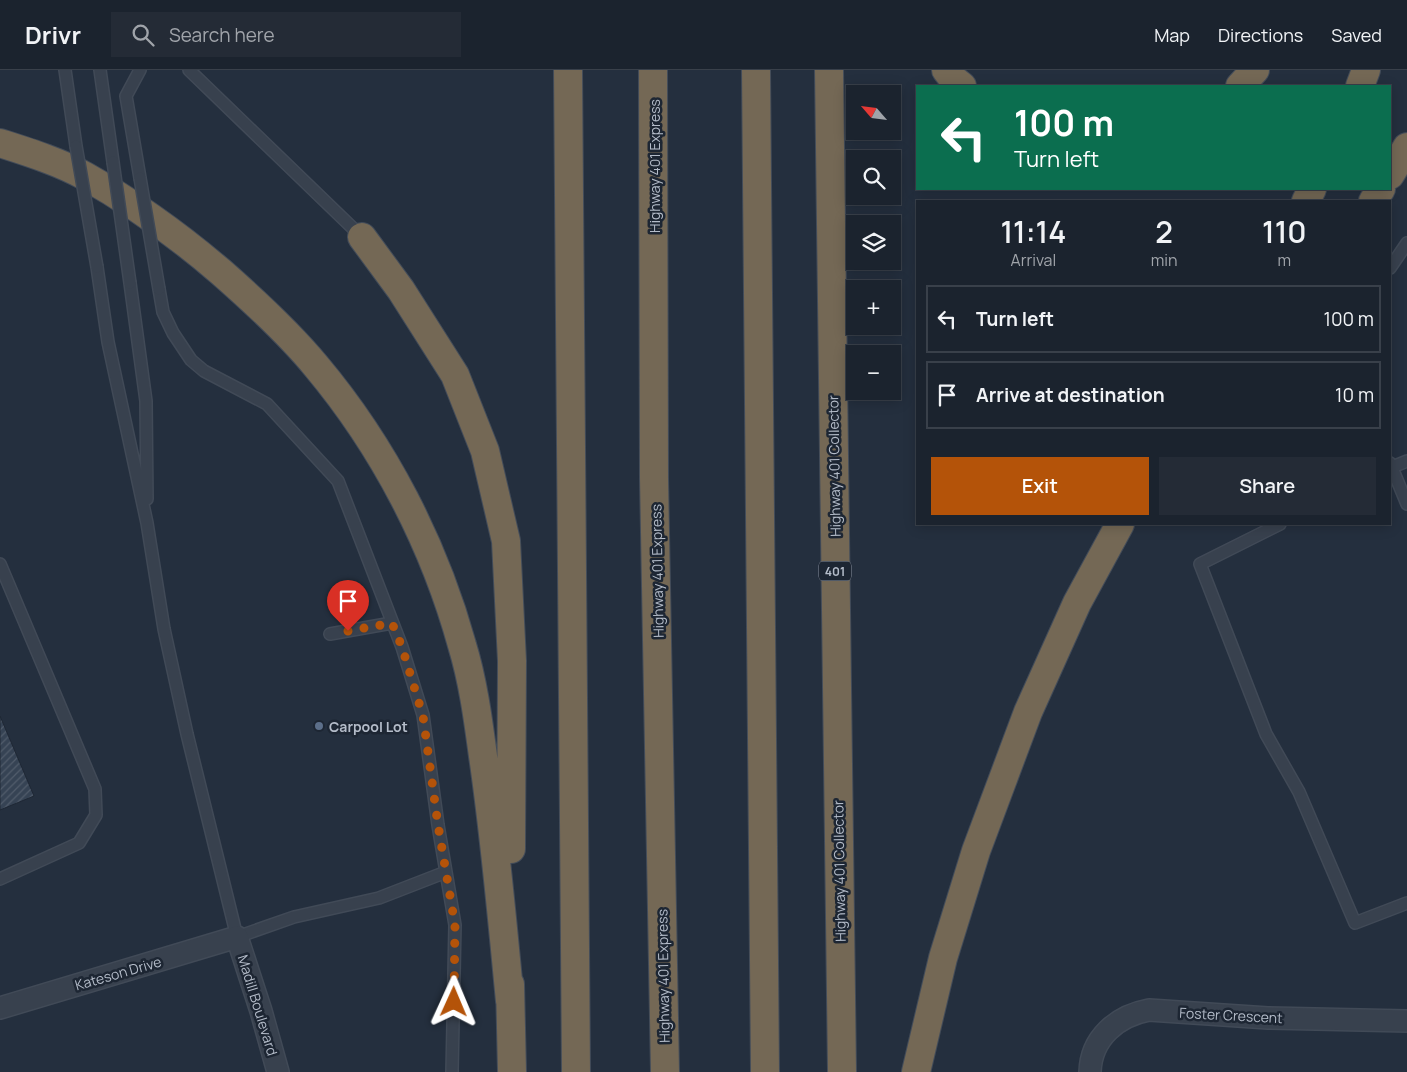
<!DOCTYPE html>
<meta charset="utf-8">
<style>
body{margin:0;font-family:Manrope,sans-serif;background:#242b36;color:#f1f3f6;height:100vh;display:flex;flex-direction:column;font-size:19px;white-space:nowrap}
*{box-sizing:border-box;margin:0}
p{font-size:16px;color:#a0a4aa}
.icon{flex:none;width:28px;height:28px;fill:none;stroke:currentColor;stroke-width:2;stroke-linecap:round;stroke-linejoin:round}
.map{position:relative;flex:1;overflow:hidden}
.panel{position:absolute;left:916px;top:130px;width:475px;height:325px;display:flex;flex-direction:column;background:#1b232e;border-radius:0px;box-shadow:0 2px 12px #0003,0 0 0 1px #39404a}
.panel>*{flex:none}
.banner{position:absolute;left:916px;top:15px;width:475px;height:105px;border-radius:0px;box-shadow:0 2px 12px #0003,0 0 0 1px #39404a;background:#0b6e4f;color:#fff;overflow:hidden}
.needle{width:32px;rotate:298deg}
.controls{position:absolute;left:846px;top:15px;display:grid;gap:10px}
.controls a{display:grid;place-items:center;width:55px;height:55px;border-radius:0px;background:#1b232e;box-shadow:0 2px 12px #0003,0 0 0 1px #39404a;font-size:25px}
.pin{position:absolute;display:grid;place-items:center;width:42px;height:42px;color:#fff;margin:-51px -21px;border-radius:50% 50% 50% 0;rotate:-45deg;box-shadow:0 0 5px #0007}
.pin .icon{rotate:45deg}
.me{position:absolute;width:55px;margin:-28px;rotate:1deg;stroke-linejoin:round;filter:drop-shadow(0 0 4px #0008)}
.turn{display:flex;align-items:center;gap:18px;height:105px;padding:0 15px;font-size:22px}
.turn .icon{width:65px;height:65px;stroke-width:2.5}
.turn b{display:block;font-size:35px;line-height:42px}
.eta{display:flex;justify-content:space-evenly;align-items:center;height:85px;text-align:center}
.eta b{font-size:30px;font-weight:600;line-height:35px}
.primary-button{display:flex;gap:10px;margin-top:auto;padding:10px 15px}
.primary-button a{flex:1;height:58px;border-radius:0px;background:#b45309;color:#fff;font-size:20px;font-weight:600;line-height:58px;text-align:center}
.primary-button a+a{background:#242b36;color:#f1f3f6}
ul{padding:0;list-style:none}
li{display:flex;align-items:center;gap:15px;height:68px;margin:0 10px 8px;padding:0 5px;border:2px solid #39404a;border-radius:0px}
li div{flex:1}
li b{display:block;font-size:19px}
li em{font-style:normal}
header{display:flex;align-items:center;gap:30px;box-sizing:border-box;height:70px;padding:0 25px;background:#1b232e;border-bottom:1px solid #39404a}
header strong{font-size:24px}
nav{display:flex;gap:28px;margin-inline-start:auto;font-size:18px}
.search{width:350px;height:45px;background:#242b36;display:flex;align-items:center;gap:12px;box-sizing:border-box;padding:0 18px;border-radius:0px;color:#a0a4aa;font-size:19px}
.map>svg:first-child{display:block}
.building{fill:url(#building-hatch);stroke:#1f2835}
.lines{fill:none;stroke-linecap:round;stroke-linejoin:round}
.lane-casing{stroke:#414a57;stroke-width:14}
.street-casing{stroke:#414a57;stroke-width:24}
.highway-casing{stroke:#434c59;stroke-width:30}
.lane{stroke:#38414e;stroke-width:11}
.street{stroke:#38414e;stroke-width:21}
.highway{stroke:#746855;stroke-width:28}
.lane-bridge-casing{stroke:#414a57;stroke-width:14;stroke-linecap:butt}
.lane-bridge{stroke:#38414e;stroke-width:11}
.route{stroke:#b45309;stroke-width:9;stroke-dasharray:0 16.2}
.service-dot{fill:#5c6f8a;stroke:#1d2633;stroke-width:2}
.labels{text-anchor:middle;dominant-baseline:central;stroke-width:5;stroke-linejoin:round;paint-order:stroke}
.shield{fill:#1d2633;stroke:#878f9c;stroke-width:1}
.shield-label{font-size:12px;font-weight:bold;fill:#b4bcc9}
.street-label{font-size:14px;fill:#b4bcc9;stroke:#1d2633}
.poi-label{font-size:14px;font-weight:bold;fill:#b4bcc9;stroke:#1d2633;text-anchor:start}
</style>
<header>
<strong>Drivr</strong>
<div class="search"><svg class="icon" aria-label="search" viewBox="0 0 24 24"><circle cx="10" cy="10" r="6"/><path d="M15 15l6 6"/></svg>Search here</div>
<nav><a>Map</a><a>Directions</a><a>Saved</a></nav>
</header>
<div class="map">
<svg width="1407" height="1002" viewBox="0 0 1407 1002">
<defs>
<pattern id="building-hatch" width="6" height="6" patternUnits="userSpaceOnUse" patternTransform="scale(1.25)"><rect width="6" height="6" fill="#364354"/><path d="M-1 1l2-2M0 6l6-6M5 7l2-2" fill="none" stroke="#515c6b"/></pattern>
</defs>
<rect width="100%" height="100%" fill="#242f3e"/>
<!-- building -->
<path class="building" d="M0,646L34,726L0,740Z"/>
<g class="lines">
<defs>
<path id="lane" d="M65,0L76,76
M100,0L113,92
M140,0L126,26L140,108
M189,0L362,167
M97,197L108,272L147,453L164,559L187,664L237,867L294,847L379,828L446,802
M1390,198L1407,173
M130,213L146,331L147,429
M159,219L163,242L173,263L191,290L204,301L267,334L338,411L402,577L423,645L438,755L455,855L452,1002
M1390,393L1407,434
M1390,398L1407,391
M1280,454L1200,494L1266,664L1299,722L1355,853L1407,833
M0,494L95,719L96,745L79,773L0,809
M330,564L392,553"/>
<path id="street" d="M0,938L237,867L261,941L278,1002
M1090,1002C1091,968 1117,946 1149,940L1268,948L1407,951"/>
<path id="highway" d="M568,0L576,1002
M653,0L654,408L665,1002
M756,0L765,1002
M829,0L842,1002
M946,0L953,9L962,16
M1240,16L1255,0
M1360,16L1366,0
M0,73C28,82 60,92 85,106C133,133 179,166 221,202C254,231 288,262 316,296C384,377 434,474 462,575C473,611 478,649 483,686C495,767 502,849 510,931
M1390,105L1407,77
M1306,131L1312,119
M1373,131L1381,119
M362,167L401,220L455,305L485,381L506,471L512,591L511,779
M510,914L512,1002
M916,1002L943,888L976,781L1028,642L1077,533L1120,454"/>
</defs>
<!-- lane casing -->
<use href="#lane" class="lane-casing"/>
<!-- street casing -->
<use href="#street" class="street-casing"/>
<!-- highway casing -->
<use href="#highway" class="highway-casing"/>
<!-- lane -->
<use href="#lane" class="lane"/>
<!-- street -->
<use href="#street" class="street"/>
<!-- highway -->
<use href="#highway" class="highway"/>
<defs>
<path id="lane-bridge" d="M76,76L97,197
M113,92L130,213
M140,108L159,219"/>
</defs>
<!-- lane-bridge casing -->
<use href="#lane-bridge" class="lane-bridge-casing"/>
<!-- lane-bridge -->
<use href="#lane-bridge" class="lane-bridge"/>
</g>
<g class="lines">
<!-- route -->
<path class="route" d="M348,561L392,553L402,577L423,646L438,755L455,855L454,932"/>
</g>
<!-- markers -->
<circle class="service-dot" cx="319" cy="656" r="5"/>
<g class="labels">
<!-- shield labels -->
<rect class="shield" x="819" y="491.5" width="32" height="19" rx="4"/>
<g class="shield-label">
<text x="835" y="501">401</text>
</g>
<!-- street labels -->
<g class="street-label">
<text transform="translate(654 96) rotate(-90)">Highway 401 Express</text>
<text transform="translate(834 396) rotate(-91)">Highway 401 Collector</text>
<text transform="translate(657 501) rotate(-91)">Highway 401 Express</text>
<text transform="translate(839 801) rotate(-91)">Highway 401 Collector</text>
<text transform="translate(118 903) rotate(-16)">Kateson Drive</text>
<text transform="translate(663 906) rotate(-91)">Highway 401 Express</text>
<text transform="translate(258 935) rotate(73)">Madill Boulevard</text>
<text transform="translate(1231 945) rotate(3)">Foster Crescent</text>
</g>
<!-- poi labels -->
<g class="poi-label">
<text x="329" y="656">Carpool Lot</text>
</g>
</g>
</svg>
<div class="controls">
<a><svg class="needle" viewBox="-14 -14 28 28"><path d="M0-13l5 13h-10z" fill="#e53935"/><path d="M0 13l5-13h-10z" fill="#a0a4aa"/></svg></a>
<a><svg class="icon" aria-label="search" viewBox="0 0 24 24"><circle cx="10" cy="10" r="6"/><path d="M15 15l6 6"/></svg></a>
<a><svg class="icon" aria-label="layers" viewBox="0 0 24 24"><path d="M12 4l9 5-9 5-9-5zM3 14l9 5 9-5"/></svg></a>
<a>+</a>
<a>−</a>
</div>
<div class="pin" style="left:348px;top:561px;background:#d93025"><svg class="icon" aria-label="arrive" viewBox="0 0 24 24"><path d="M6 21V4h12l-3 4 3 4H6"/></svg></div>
<svg class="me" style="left:454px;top:932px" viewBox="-20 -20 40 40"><path d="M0-17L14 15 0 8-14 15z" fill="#b45309" stroke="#fff" stroke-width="4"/></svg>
<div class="banner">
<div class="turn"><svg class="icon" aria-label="left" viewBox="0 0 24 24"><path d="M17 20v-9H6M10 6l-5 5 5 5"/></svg><div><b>100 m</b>Turn left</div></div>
</div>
<section class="panel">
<div class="eta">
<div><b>11:14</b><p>Arrival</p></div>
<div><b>2</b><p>min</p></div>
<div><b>110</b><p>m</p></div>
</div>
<ul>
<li><svg class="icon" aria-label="left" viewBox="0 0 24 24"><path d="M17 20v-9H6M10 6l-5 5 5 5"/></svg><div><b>Turn left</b></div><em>100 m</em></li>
<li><svg class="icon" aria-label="arrive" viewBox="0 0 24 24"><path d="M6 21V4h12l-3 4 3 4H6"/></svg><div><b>Arrive at destination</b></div><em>10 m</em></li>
</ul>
<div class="primary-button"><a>Exit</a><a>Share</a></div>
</section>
</div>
